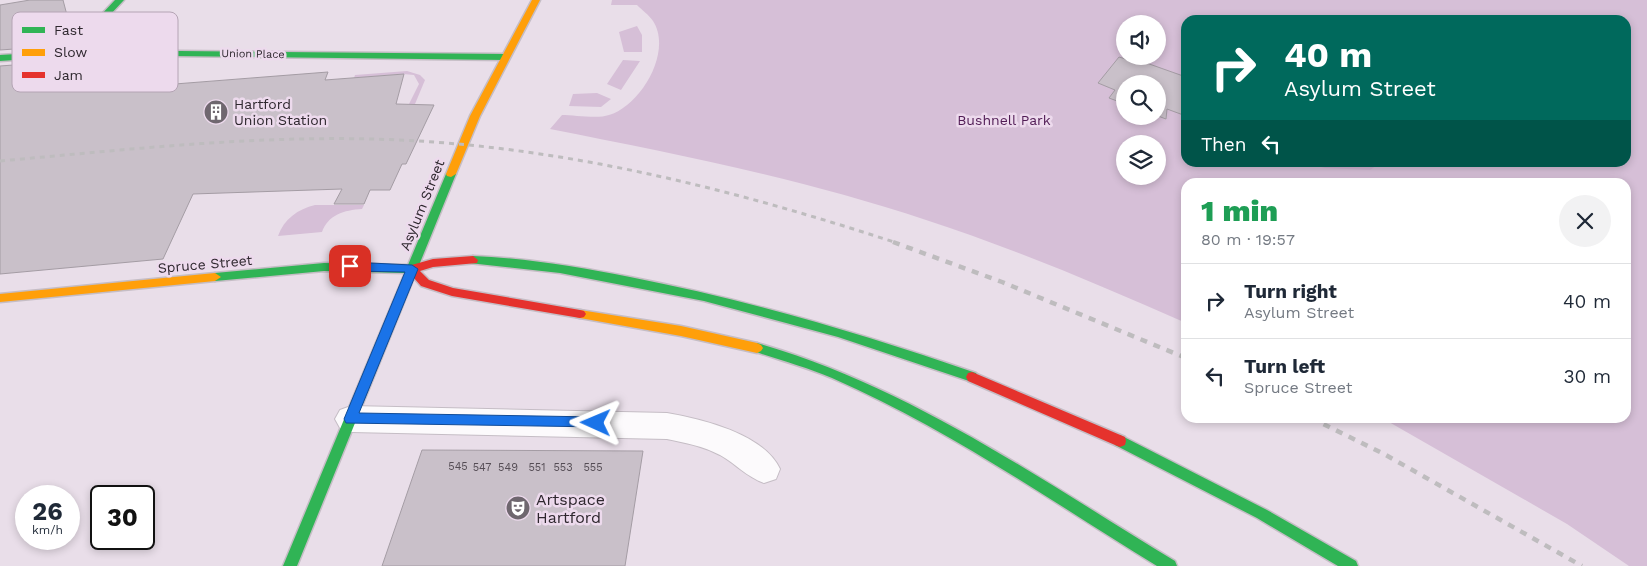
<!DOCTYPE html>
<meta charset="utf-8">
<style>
body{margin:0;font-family:"Work Sans",sans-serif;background:#f2f2f3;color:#1f2937;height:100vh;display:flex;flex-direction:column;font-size:19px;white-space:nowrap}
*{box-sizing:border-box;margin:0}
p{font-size:16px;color:#747a83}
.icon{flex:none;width:28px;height:28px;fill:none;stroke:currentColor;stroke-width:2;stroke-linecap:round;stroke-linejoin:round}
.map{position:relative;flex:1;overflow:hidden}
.sheet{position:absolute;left:1181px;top:178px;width:450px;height:245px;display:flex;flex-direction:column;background:#fff;border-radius:15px;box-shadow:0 2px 8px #0003}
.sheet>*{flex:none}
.banner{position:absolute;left:1181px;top:15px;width:450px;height:152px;border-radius:15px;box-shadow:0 2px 8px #0003;background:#00695c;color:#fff;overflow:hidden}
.controls{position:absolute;left:1116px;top:15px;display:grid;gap:10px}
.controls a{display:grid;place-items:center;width:50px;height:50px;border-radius:50%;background:#fff;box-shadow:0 2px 8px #0003;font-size:25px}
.speed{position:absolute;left:15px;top:485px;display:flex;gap:10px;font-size:25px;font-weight:700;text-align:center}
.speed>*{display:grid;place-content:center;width:65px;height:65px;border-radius:50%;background:#fff;box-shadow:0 2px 8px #0003;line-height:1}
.speed small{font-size:12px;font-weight:400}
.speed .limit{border:2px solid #111;border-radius:8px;background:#fff;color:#111}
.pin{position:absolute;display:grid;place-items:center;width:42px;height:42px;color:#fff;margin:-21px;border-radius:10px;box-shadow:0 2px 8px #0006}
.me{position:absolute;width:55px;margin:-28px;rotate:271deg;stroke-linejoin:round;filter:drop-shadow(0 0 4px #0008)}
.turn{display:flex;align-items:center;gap:18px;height:105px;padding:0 20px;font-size:22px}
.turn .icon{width:65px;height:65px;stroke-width:2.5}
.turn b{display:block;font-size:35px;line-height:42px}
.then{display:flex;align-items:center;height:48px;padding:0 20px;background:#0003;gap:10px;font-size:19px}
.round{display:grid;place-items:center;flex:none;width:52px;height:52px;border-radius:26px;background:#f2f2f3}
.headline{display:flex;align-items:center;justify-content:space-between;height:85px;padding:0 20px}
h1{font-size:30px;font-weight:800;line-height:38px;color:#1e9e55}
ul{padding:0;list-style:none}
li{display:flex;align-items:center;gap:15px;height:75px;padding:0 20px;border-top:1px solid #e0e1e3}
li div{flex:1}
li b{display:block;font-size:19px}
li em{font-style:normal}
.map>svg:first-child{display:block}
.green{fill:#d6bfd7;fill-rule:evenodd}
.forest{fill:#d1b4d2}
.building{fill:#c9c0c9;stroke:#a49ca4}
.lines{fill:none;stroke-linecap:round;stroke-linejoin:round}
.street-casing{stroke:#c5bdc5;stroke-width:2}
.fast-casing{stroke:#c5bdc5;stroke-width:3}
.slow-casing{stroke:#c5bdc5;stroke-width:3}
.jam-casing{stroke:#c5bdc5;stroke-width:3}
.street{fill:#fcfafc;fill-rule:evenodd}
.fast{fill:#30b455;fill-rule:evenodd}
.slow{fill:#ff9f0a;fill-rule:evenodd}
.jam{fill:#e5322d;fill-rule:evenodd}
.rail-far1{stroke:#bebcbe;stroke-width:3;stroke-dasharray:5 5;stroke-linecap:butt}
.rail{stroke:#bebcbe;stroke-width:4.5;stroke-dasharray:7 7;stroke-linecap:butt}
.route{fill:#1a73e8;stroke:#114b97}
.labels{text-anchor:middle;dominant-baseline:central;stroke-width:5;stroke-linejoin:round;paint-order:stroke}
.far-street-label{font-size:11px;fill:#2e272e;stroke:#eddaed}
.number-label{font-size:11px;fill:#554d55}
.poi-label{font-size:14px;fill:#2e272e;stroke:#eddaed;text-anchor:start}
.park-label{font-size:14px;fill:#511c55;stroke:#eddaed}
.street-label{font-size:14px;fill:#2e272e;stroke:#eddaed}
.near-poi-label{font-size:16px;fill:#2e272e;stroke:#eddaed;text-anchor:start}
.key{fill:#eddaed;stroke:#b4a4b4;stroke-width:1}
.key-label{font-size:14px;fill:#2e272e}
</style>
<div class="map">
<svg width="1647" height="566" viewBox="0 0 1647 566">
<rect width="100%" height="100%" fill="#e9dee9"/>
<!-- green -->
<path class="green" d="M612,0H1647V566H1629L1567,524L1382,418H1626V182H1186V323C1100,285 1015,249 926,220C803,179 677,154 550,129L562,115C574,115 598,119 609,115C640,106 673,52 653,21C649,15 642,10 637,5H611ZM1186,20H1626V162H1186ZM1125,24H1158V56H1125ZM1125,84H1158V116H1125ZM1125,144H1158V176H1125Z
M637,26L642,35V52H624L619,32Z
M623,60L640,61L621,90L607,84Z
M407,71L420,75L425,80L415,104H409L419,84L414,75L403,74L354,78L355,75Z
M597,93L611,99L601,107L569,106L573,94Z
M315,205H364L362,209C344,210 328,215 322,232L278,236C284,219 298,209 315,205Z"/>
<!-- forest -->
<path class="forest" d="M1307,163H1380L1370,170L1325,168Z"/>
<!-- building -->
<path class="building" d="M30,0H63L68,19L43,47L0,50V5Z
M1119,57L1136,62L1138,60L1186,77V116L1167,109L1166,119L1158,116V84H1125V104L1109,98L1115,90L1098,83Z
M27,64L17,76L83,71L78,79L168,73L162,85L328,72L325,80L404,74L396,104L434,105L406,164H402L390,190H370L364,204H334L342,189L193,194L163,259L0,274V66Z
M422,450L643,451L625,566H382Z"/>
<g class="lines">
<defs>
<path id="street" d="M351,406L667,413C702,419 764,434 780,469L776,479L764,483C747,477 736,464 720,455C703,446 686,443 667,439L351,432L340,428L335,419L340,410Z"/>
<path id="fast" d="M115,0H124L77,50L505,54L509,57L505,60L90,55L0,61V55L67,51Z
M451,171L456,174L297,566H283L405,273L324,271L215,281L209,277L215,273L324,263L408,265L446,174Z
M473,256C526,258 578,267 630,277C748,300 863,334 976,373L978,377L976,381L972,382L838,337L704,301L560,273L469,263L468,260Z
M757,343C909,386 1041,480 1175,561L1177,566H1157C1051,501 947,428 832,378C806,367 779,360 753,351L751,348L753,345Z
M1120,435L1267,510L1356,561L1358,566H1338L1257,518L1115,445L1114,441L1115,437Z"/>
<path id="slow" d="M532,0H540L480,116L456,174L451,177L447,176L446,174L470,116Z
M215,273L221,277L215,281L0,302V294Z
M580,310L681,326L757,343L761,345L763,348L761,351L757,353L681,336L580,318L576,317L574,314L576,311Z"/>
<path id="jam" d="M473,256L478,260L477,263L433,267L420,271L429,280L453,288L580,310L584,311L586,314L584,317L580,318L452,296L421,286L406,269L408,266L433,259Z
M972,372L1125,437L1126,441L1125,445L1120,447L1115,445L968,381L966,377L968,373Z"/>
</defs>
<!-- street casing -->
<use href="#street" class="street-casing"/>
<!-- fast casing -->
<use href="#fast" class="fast-casing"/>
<!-- slow casing -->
<use href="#slow" class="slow-casing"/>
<!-- jam casing -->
<use href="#jam" class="jam-casing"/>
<!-- street -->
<use href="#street" class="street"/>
<!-- fast -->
<use href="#fast" class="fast"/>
<!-- slow -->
<use href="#slow" class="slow"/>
<!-- jam -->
<use href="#jam" class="jam"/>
<!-- rail-far1 -->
<path class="rail-far1" d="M0,161C123,150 246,136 370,139C551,143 726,187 897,243"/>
<!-- rail -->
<path class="rail" d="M893,242L1002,282L1186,358
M1311,418L1384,454L1582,566"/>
</g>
<!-- route -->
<path class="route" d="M350,262L412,265L418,269L359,413L596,417L601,419L603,423L601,427L346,423L344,419L405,272L350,271L344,266Z"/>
<!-- icons -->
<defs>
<symbol id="building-disc" viewBox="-11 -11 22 22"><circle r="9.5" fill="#6f676f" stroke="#eddaed"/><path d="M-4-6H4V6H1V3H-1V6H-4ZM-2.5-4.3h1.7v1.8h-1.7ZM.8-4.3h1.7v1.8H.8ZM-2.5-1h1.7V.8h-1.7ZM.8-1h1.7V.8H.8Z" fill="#fff"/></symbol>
<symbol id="theatre-disc" viewBox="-11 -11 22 22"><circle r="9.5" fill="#6f676f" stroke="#eddaed"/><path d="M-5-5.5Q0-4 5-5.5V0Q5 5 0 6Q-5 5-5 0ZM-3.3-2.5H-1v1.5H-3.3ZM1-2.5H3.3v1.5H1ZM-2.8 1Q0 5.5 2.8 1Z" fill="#fff"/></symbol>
</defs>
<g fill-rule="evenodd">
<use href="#building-disc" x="202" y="98" width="28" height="28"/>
<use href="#theatre-disc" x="504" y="494" width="28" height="28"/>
</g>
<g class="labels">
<!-- far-street labels -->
<g class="far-street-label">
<text transform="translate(253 54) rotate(1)">Union Place</text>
</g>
<!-- number labels -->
<g class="number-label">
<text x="458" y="466">545</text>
<text x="482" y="467">547</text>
<text x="508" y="467">549</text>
<text x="537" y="467">551</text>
<text x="563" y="467">553</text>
<text x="593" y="467">555</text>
</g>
<!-- poi labels -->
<g class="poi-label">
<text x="234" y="104">Hartford<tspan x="234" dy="16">Union Station</tspan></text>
</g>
<!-- park labels -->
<g class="park-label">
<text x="1004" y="120">Bushnell Park</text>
</g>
<!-- street labels -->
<g class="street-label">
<text transform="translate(422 205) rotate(-68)">Asylum Street</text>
<text transform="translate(205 264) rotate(-5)">Spruce Street</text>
</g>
<!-- near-poi labels -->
<g class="near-poi-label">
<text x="536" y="499">Artspace<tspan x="536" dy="18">Hartford</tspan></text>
</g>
</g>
<!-- legend -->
<rect x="12" y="12" width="166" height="80" rx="8" class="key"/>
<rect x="22" y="27" width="23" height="6" fill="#30b455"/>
<rect x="22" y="49" width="23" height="7" fill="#ff9f0a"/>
<rect x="22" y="72" width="23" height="6" fill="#e5322d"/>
<g class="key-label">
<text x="54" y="35">Fast</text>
<text x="54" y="57">Slow</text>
<text x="54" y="80">Jam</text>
</g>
</svg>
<div class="controls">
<a><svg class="icon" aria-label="sound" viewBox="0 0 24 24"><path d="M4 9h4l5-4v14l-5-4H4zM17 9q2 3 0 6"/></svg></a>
<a><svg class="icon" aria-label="search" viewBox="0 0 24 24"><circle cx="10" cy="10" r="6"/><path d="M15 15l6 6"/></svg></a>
<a><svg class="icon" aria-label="layers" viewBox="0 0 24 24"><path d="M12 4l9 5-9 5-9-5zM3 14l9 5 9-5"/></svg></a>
</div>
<div class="speed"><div>26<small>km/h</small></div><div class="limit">30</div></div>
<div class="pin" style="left:350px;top:266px;background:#d93025"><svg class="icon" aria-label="arrive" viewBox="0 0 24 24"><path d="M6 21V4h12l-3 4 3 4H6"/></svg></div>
<svg class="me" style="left:596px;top:423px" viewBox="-20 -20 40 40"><path d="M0-17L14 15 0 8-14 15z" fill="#1a73e8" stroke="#fff" stroke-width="4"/></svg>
<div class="banner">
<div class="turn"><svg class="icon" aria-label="right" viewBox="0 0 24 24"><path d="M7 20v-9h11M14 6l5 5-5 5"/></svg><div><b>40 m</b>Asylum Street</div></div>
<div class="then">Then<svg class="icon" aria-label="left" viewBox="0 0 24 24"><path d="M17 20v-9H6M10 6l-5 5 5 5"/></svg></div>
</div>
<section class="sheet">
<div class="headline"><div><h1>1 min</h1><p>80 m · 19:57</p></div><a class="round"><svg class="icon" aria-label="close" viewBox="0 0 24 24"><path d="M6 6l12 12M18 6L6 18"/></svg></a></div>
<ul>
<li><svg class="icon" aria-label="right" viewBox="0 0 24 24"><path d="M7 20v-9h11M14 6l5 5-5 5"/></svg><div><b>Turn right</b><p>Asylum Street</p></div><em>40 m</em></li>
<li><svg class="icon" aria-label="left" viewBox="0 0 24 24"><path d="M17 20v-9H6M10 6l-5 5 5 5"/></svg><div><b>Turn left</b><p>Spruce Street</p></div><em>30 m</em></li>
</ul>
</section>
</div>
